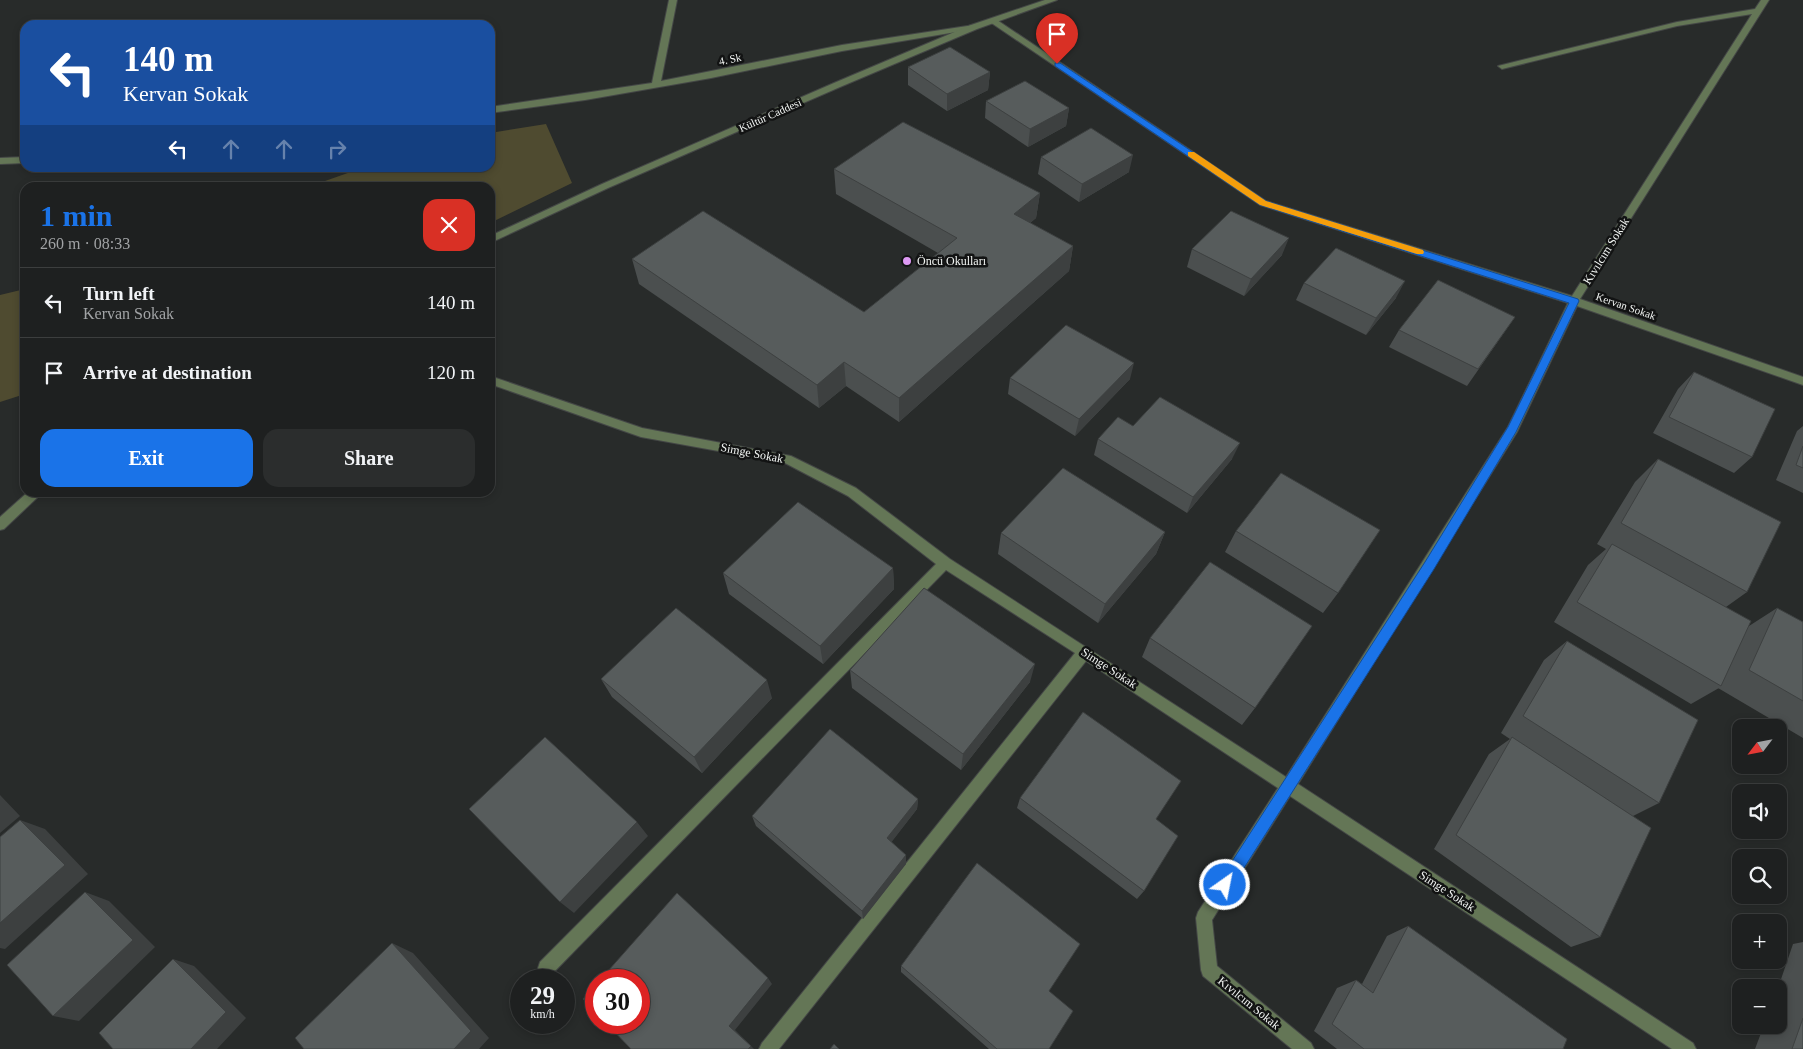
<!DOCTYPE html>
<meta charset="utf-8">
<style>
body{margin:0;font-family:Georgia,serif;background:#2b2d2d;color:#f1f3f6;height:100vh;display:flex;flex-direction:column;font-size:19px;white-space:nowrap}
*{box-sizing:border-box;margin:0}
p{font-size:16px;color:#a1a3a5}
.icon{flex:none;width:28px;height:28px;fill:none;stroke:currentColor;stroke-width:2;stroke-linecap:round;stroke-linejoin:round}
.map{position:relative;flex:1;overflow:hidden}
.panel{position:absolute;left:20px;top:182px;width:475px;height:315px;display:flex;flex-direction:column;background:#1e2020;border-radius:15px;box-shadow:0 2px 8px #0003,0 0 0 1px #3c3e3e}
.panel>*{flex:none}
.hud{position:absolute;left:20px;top:20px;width:475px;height:152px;border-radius:15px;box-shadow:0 2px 8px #0003,0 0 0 1px #3c3e3e;background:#1a4fa0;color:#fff;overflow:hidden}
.needle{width:32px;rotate:238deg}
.controls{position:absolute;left:1732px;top:719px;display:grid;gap:10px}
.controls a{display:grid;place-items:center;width:55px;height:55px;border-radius:10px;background:#1e2020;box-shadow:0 2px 8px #0003,0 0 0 1px #3c3e3e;font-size:25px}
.speed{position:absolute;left:510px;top:969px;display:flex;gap:10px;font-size:25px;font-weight:700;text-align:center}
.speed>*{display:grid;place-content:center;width:65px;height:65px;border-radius:50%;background:#1e2020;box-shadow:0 2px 8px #0003,0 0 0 1px #3c3e3e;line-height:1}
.speed small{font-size:12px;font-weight:400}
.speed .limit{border:8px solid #d22;background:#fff;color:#111}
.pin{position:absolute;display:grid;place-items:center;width:42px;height:42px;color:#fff;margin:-51px -21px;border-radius:50% 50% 50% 0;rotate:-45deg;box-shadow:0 0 5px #0007}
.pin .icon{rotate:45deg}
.me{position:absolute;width:55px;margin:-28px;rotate:33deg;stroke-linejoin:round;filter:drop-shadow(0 0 4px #0008)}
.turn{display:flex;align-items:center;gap:18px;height:105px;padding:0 20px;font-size:22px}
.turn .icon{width:65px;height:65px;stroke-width:2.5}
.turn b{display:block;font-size:35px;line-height:42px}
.lanes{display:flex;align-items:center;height:48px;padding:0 20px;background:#0003;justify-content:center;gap:25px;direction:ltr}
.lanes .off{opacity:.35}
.round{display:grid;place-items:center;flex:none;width:52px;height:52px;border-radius:15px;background:#2b2d2d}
.overview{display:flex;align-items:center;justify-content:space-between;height:85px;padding:0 20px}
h1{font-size:30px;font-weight:600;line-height:38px;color:#1a73e8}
.primary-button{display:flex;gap:10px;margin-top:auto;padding:10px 20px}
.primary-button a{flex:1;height:58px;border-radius:15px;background:#1a73e8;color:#fff;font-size:20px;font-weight:600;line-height:58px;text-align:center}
.primary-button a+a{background:#2b2d2d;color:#f1f3f6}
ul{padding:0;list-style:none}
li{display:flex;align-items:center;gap:15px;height:70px;padding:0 20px;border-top:1px solid #3c3e3e}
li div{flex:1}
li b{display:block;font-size:19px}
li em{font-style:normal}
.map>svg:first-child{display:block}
.green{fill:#4f4b30}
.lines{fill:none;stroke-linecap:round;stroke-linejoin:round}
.minor-casing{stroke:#444746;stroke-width:2}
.tertiary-casing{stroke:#444746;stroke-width:2}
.minor{fill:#647656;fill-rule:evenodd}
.tertiary{fill:#647656;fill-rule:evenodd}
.wall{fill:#4b4f4f}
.shaded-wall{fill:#3d4040}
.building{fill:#575c5c;stroke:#3d4040}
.route{fill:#1a73e8;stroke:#114b97}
.slow{fill:#f59e0b}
.poi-dot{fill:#dd99f3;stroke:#121313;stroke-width:2}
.labels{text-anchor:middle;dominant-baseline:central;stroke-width:5;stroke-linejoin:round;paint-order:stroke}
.far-street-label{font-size:11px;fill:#f2f5f3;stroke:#121313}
.street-label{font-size:12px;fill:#f2f5f3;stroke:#121313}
.poi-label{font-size:12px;fill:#f2f5f3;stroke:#121313;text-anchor:start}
</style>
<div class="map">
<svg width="1803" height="1049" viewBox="0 0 1803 1049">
<rect width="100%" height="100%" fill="#282b2a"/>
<!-- green -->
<path class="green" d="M546,124L572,183L490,223V188L308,187L362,168H490V133Z
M25,289V394L0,402V295Z"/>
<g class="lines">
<defs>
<path id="minor" d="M669,0H677L661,81L842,45L974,25L978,27L974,29L842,51L711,78L585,100L490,113V107L652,83Z
M1761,0H1769L1580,299L1803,377V385L1577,306L1517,432L1298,784L1693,1043L1696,1049H1672L1290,796L1212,920L1217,966L1311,1043L1314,1049H1292L1203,976L1201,970L1196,918L1198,912L1278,788L1086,661L779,1049H759L762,1043L1075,653L946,570L552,974L546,976L540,974L538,968L540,962L936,564L848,496L785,463L641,437L490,384V376L642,428L791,456L856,488L950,559L1286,777L1508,427L1568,303L1260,205L990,22L997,20L1266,201L1572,296L1752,14L1677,26L1502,69L1498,66L1677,22L1755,9Z
M25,157V163L0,164V158Z"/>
<path id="tertiary" d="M1045,0H1057L977,29L840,87L608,188L490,243V236L602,184L834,83L971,25Z
M28,492H43L4,529L0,530V517Z"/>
</defs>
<!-- minor casing -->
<use href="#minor" class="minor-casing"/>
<!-- tertiary casing -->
<use href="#tertiary" class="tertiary-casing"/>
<!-- minor -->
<use href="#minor" class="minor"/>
<!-- tertiary -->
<use href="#tertiary" class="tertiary"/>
</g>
<!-- wall -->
<path class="wall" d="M908,67L990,72L988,90L947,111L908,85Z
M986,101L1069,108L1066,126L1028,147L985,118Z
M1041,157L1129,172L1079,202L1038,174Z
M834,169L1040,193L1036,218L1030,223L1073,246L1069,271L899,422L846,386L819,408L639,284L632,259L864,312L938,253L836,194Z
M1192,249L1282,255L1244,296L1187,267Z
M1304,283L1396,298L1366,335L1296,300Z
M1515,317L1467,386L1389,347L1399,330Z
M1694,372L1752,457L1734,473L1653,433L1678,389Z
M1010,378L1130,379L1075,436L1008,394Z
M1133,426L1232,459L1187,513L1094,455L1098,439Z
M1803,426V493L1776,480L1797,431Z
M1658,459L1747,592L1726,607L1749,626L1777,608L1803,622V738L1718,688H1719L1691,704L1554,622L1588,565L1606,549L1597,544L1635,482Z
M1236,531L1338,593L1323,613L1225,552Z
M1165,532L1156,554L1098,623L998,554L1001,533Z
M893,568L894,589L823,664L729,594L723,573Z
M1150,638L1255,708L1242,725L1142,657Z
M1567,641L1659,803L1633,816L1600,937L1571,947L1434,849L1489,754L1510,739L1501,733L1544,660Z
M850,670L1030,682L961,770L852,688Z
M601,679L772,698L702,773L612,697Z
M1020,798L1144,891L1137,899L1017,808Z
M918,799L917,809L891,842L906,864L863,919L756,826L752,816Z
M1408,926L1563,1049H1337L1314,1031L1337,988L1356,980L1362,984L1387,936Z
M1803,942V1049H1755L1764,1025H1779V988H1778L1793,944Z
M901,966L1049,991V1049H989L901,972Z"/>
<!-- shaded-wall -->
<path class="shaded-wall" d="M990,72L988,90L947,111V94Z
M1069,108L1066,126L1028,147L1030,129Z
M1133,155L1129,172L1079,202L1082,184Z
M1040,193L1036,218L1011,239L1014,214Z
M1289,238L1282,255L1244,296L1251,279Z
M1073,246L1069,271L899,422V398Z
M1405,281L1396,298L1366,335L1376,318Z
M844,362L846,386L819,408L817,385Z
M1134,363L1130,379L1075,436L1079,419Z
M1240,443L1232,459L1187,513L1193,497Z
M1165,532L1156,554L1098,623L1105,604Z
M893,568L894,589L823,664L820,646Z
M1035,664L1030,682L961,770L963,754Z
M767,680L772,698L702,773L694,757Z
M0,795L20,816L0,833Z
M918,799L917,809L887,848V838Z
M20,820L45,829L88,874L5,949L0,948V923Z
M637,822L648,836L574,913L560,902Z
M906,855V864L863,919L862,911Z
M85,892L109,901L155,947L79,1021L53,1016Z
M392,943L413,953L489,1038L479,1049H454Z
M173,959L194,966L246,1018L217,1049H191Z
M768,978L772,984L735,1030L754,1049H748L729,1026Z"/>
<!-- building -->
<path class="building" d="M950,47L990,72L947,94L908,67Z
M1025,81L1069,108L1030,129L986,101Z
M903,122L1040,193L1014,214L1073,246L899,398L844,362L817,385L632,259L703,211L864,312L957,238L834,169Z
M1091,128L1133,155L1082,184L1041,157Z
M1231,211L1289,238L1251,279L1192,249Z
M1336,248L1405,281L1376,318L1304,283Z
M1438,280L1515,317L1478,369L1399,330Z
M1066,325L1134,363L1079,419L1010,378Z
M1694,372L1775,409L1752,457L1669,417Z
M1160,397L1240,443L1193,497L1098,439L1118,417L1133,426Z
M1803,446V468L1796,465Z
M1658,459L1781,522L1747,592L1621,523Z
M1063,468L1165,532L1105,604L1001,533Z
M1281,473L1380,530L1338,593L1236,531Z
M798,502L893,568L820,646L723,573Z
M1612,544L1751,621L1721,686L1577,602Z
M1210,562L1312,626L1255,708L1150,638Z
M924,588L1035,664L963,754L850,670Z
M676,608L767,680L694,757L601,679Z
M1777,608L1803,622V701L1749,670Z
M1567,641L1698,720L1659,803L1523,716Z
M1083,712L1181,781L1156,819L1178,836L1144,891L1020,798Z
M830,729L918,799L887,838L906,855L862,911L752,816Z
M545,737L637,822L560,902L469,809Z
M1512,737L1651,828L1600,937L1456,835Z
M20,820L65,865L0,923V837Z
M977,863L1080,944L1049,991L1073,1011L1049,1049H997L901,966Z
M85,892L133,940L53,1016L7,965Z
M677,893L768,978L729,1026L751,1046L748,1049H631L605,1022H639V980H600Z
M1408,926L1567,1039L1563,1049H1364L1332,1024L1356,980L1373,993Z
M392,943L471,1031L454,1049H304L295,1038Z
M173,959L226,1012L191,1049H113L99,1033Z
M596,984V1013L583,999Z
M1803,1018V1049H1792Z
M834,1044L839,1049H830Z"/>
<!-- route -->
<path class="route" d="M1055,63H1060L1266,201L1578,299L1579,301L1516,432L1434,569L1230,890L1225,892L1220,890L1218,885L1220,880L1425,562L1508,427L1569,303L1260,205L1055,66Z"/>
<!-- slow -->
<path class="slow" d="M1188,152H1194L1266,201L1423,250L1424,252L1423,254H1417L1260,205L1188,156Z"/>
<!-- markers -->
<circle class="poi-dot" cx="907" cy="261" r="5"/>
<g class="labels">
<!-- far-street labels -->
<g class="far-street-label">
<text transform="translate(730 59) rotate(-12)">4. Sk</text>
<text transform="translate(770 115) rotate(-24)">Kültür Caddesi</text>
<text transform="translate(1626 306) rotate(19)">Kervan Sokak</text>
</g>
<!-- street labels -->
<g class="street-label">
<text transform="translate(1606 251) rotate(-58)">Kıvılcım Sokak</text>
<text transform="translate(752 453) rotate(11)">Simge Sokak</text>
<text transform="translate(1109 668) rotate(33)">Simge Sokak</text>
<text transform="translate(1447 891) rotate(33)">Simge Sokak</text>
<text transform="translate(1249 1003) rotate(39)">Kıvılcım Sokak</text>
</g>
<!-- poi labels -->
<g class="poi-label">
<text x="917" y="261">Öncü Okulları</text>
</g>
</g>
</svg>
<div class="controls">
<a><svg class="needle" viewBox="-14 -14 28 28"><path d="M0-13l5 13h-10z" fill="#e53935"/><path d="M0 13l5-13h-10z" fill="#a1a3a5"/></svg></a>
<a><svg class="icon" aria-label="sound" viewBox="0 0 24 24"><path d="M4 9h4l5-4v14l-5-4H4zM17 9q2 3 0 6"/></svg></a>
<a><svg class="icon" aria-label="search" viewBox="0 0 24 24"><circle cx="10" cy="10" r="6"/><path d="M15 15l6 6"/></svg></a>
<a>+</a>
<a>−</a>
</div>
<div class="speed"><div>29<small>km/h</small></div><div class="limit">30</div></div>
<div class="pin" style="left:1057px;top:64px;background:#d93025"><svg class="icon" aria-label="arrive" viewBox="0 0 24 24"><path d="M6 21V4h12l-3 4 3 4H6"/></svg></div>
<svg class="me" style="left:1225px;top:885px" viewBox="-20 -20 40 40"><circle r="17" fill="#1a73e8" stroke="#fff" stroke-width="3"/><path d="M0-11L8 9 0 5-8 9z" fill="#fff"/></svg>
<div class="hud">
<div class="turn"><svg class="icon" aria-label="left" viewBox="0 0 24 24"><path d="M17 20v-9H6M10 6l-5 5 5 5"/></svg><div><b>140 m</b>Kervan Sokak</div></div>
<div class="lanes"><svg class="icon" aria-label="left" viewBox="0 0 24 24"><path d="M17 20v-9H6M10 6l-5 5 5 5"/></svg><svg class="icon off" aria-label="ahead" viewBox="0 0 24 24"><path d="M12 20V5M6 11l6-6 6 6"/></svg><svg class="icon off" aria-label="ahead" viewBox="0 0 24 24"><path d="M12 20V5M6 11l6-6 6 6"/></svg><svg class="icon off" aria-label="right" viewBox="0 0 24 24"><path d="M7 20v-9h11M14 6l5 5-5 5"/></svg></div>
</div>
<section class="panel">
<div class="overview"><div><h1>1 min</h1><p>260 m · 08:33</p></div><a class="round" style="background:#d93025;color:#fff"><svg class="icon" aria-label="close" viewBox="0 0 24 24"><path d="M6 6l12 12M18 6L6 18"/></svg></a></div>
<ul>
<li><svg class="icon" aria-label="left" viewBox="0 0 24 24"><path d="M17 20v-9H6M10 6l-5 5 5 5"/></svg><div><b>Turn left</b><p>Kervan Sokak</p></div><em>140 m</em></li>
<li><svg class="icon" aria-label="arrive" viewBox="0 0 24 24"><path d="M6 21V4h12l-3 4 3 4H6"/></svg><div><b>Arrive at destination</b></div><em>120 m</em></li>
</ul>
<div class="primary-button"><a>Exit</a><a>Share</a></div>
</section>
</div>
